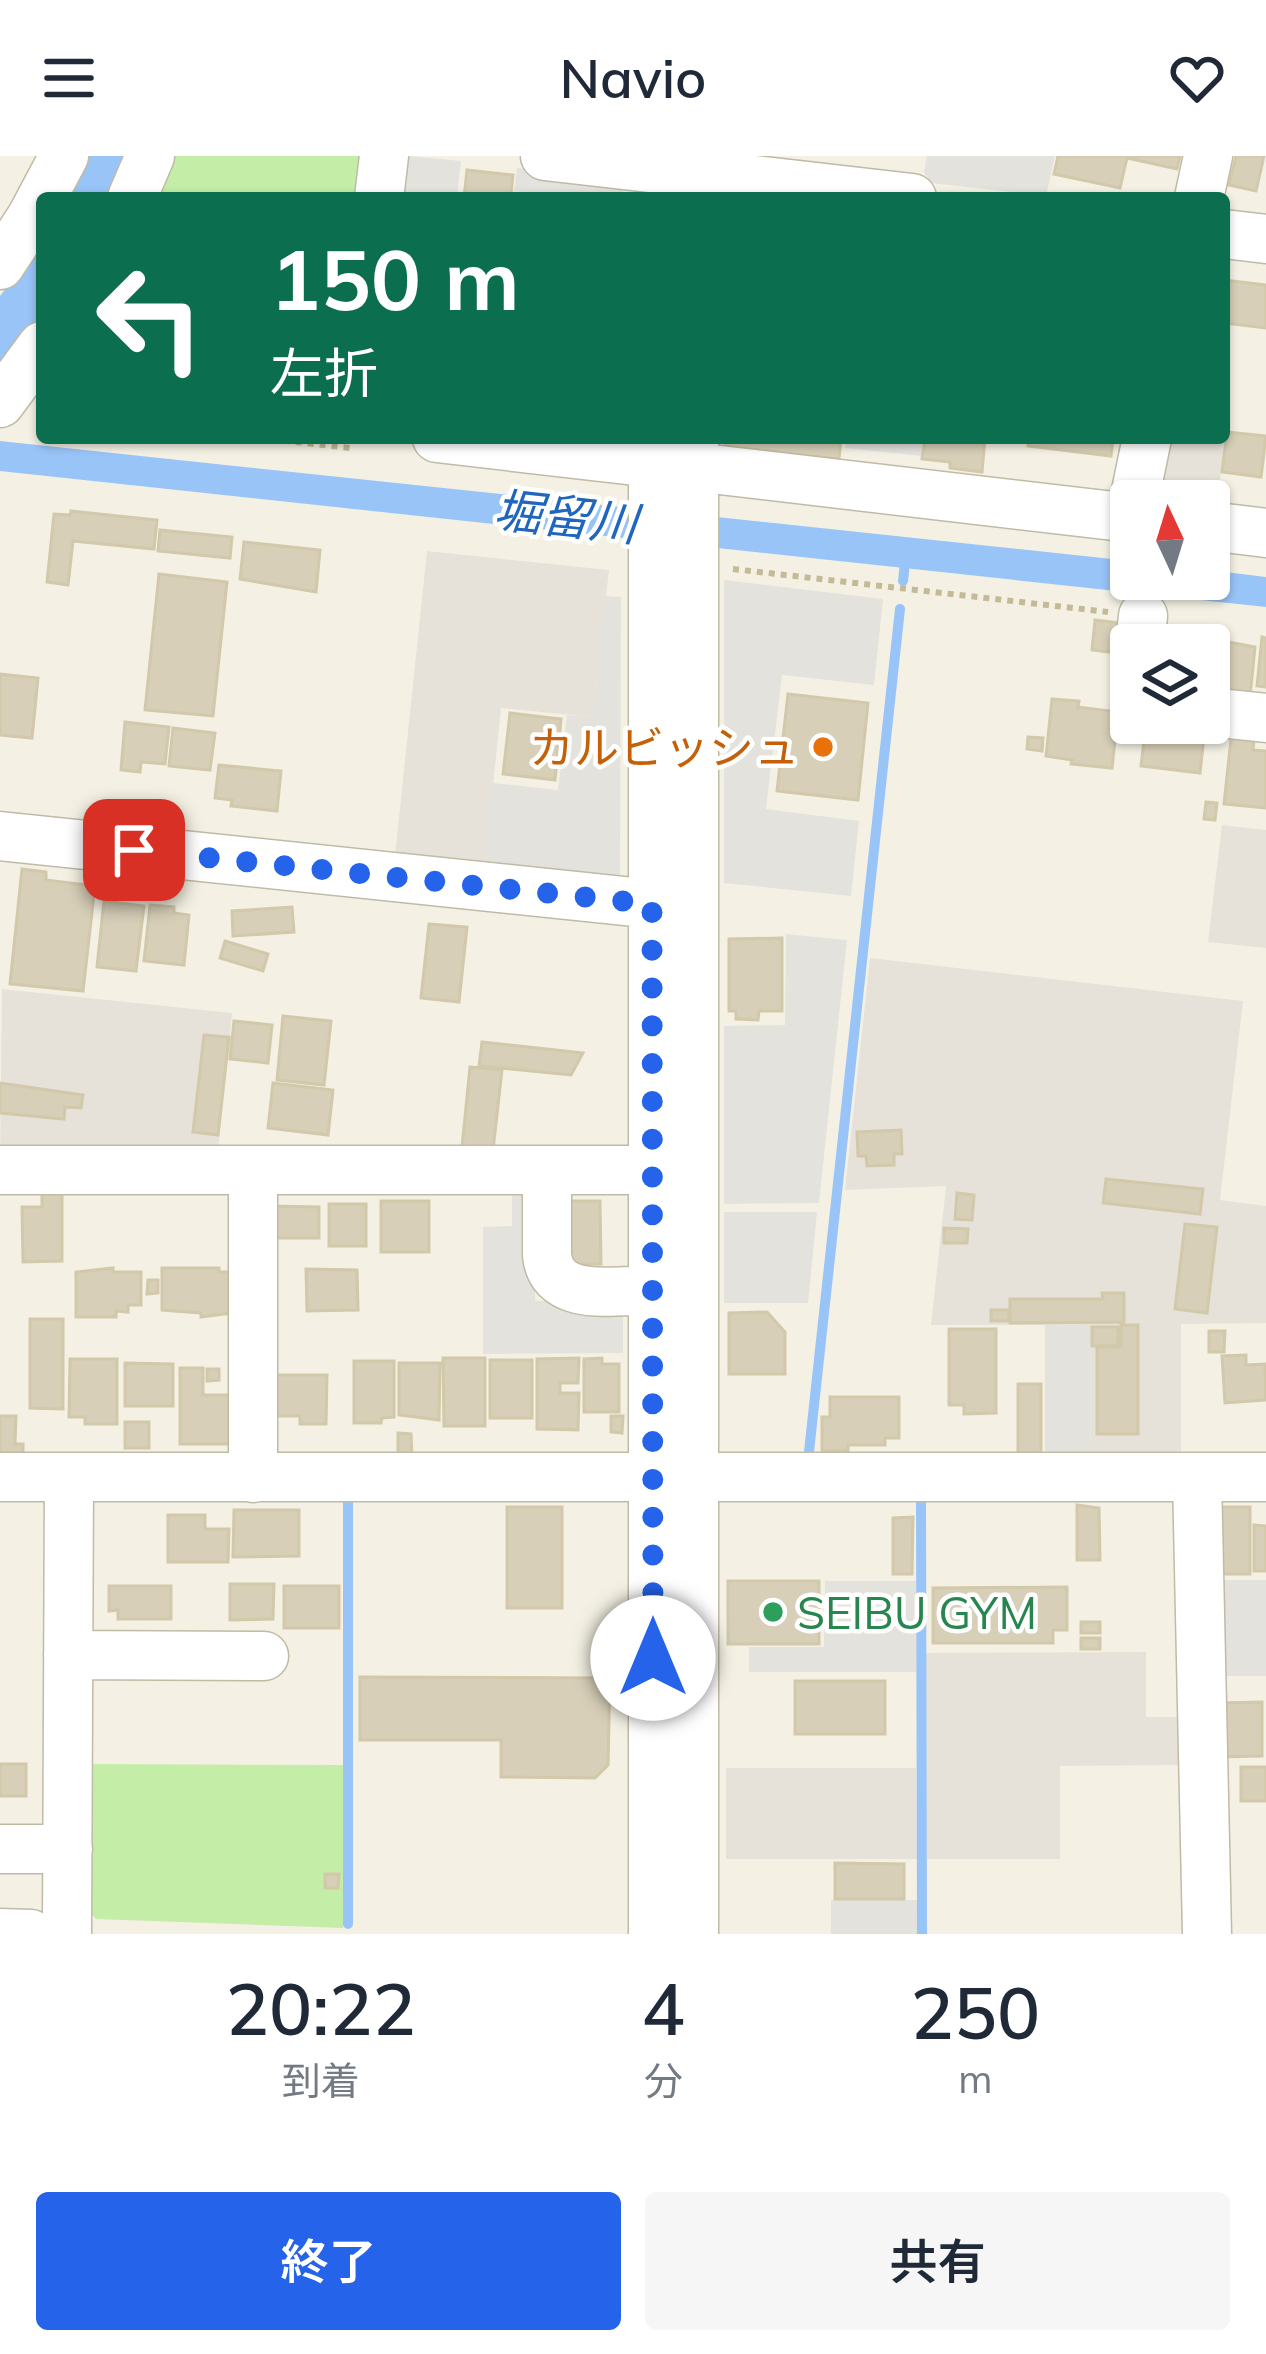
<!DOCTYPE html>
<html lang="ja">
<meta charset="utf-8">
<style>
body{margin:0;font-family:Mulish,"Noto Sans JP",sans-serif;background:#f6f6f7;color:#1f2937;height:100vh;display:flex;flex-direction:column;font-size:45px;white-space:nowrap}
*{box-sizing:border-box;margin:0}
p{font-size:39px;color:#747a83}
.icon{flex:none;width:66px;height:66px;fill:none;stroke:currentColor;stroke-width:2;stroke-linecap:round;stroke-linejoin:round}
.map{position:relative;height:1778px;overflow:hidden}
.panel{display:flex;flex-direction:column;background:#fff;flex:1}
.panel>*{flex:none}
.hud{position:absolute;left:36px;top:36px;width:1194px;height:252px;border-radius:12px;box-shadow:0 3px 9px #0004;background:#0b6e4f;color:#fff;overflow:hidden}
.needle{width:78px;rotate:356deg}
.controls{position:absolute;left:1110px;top:324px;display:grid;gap:24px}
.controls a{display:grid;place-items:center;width:120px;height:120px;border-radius:12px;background:#fff;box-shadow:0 3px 9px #0004;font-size:60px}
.pin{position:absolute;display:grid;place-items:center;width:102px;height:102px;color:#fff;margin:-51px;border-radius:24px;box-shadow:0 6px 18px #0006}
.me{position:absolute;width:132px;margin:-66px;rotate:0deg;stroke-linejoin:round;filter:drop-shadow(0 0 9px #0008)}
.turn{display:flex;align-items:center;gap:42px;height:252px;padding:0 36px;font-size:54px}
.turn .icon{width:156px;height:156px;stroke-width:2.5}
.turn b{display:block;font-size:84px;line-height:102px}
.eta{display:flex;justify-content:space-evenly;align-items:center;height:204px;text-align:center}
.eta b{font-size:72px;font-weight:600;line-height:84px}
.button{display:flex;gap:24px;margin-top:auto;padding:24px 36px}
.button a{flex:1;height:138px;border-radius:12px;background:#2563eb;color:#fff;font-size:48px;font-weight:600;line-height:138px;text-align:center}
.button a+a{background:#f6f6f7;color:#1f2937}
header{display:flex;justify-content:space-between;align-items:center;height:156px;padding:0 36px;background:#fff;font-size:54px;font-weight:600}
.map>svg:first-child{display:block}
.industrial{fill:#e6e2d9}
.green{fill:#c4eda8}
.parking{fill:#e4e2dd}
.water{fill:#99c4f8}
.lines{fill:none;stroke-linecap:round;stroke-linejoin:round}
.stream{stroke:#99c4f8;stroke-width:10}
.building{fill:#d7cfb8;stroke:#d2c8aa;stroke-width:3}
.minor-casing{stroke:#c0bba5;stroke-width:51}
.path{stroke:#c4ba95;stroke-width:6;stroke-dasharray:6 6;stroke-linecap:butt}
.minor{stroke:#fff;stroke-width:48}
.route{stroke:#2563eb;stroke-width:21;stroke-dasharray:0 37.8}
.food-dot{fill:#e8710a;stroke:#fff;stroke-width:4.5}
.leisure-dot{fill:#2e9e5b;stroke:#fff;stroke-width:4.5}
.labels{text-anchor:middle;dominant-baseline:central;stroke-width:9;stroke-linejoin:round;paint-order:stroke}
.food-label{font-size:45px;fill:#c56008;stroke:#fff;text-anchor:end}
.leisure-label{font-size:45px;fill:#27864d;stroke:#fff;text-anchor:start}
.water-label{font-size:48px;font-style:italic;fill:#2166be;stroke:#fff}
</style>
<header><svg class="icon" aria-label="menu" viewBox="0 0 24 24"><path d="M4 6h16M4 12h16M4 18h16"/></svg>Navio<svg class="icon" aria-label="heart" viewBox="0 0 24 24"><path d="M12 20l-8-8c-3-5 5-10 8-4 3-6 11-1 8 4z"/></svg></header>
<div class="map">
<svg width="1266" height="1778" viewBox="0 0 1266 1778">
<rect width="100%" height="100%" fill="#f4f1e4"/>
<!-- industrial -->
<path class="industrial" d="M1224,261H1227L1217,350L1209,349V345L1164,344L1155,329L1166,282H1224Z
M427,395L609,414L593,561L501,552L484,718L394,709Z
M1222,669L1266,674V792L1208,786Z
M870,802L1243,845L1220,1044L1266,1050V1167L1181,1168V1306H1091L1090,1169H931L946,1030L845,1034Z
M2,833L232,857L217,1004H0Z
M1146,1496V1561H1189L1190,1609L1060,1610V1703H927L926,1497Z
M726,1612H916L917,1703H726Z"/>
<!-- green -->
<path class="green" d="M161,0H365L364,42H144Z
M83,1608L343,1609V1772L96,1763L83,1749Z"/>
<!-- parking -->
<path class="parking" d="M408,0L461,5L457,39L394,42L398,7Z
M927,0H1055L1046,40L931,27L924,16Z
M517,12L612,22L623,35V42H549L548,39L514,35Z
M846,282H923L921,300L845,292Z
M724,424L883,443L874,529L782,519L766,653L859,665L851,740L724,727Z
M606,440L621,441L620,732L484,718L493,627L558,634L567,559L593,561Z
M786,778L847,784L819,1047L724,1048V870L785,869Z
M512,1026H534L535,1145L623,1146V1197L483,1198V1071L512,1070Z
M724,1056H817L808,1147H724Z
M1045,1169H1090L1091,1306L1045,1307Z
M1211,1424H1266V1520H1213Z
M825,1425H916V1516H749V1491H824Z
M831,1744H917V1778H831Z"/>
<!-- water -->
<path class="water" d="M82,0H137L119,42H62Z
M42,85V170L0,221V140Z
M0,285L1131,405V423H1209V414L1266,421V451L0,315Z"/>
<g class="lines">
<!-- stream -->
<path class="stream" d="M903,425L906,398
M808,1305L900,453
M921,1346L922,1778
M348,1768V1344"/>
</g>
<!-- building -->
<path class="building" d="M1058,0H1180L1177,13L1127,2L1120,32L1054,18Z
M1236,0H1264L1256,35L1229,29Z
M467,14L513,19L511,37L546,42H464Z
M1224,124L1266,129V172L1224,167Z
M1227,276L1266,280L1261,321L1222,316Z
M725,282H841L839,303L725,290Z
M925,282H985L982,316L950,312V306L922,303Z
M1029,282H1113L1111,300L1028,290Z
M71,355L157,364L154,393L73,385L68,429L47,426L54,358L70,359Z
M160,374L232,381L230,402L158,395Z
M244,386L320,394L316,436L240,423Z
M159,418L227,426L213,560L145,554Z
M1095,464L1129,468L1126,498L1092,494Z
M1152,470L1201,475L1199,489H1150Z
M1262,481L1266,482V531L1257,530Z
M1207,482L1255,491L1250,541L1209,532Z
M0,518L38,522L32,582L0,579Z
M788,538L868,547L858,644L777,635Z
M1052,543L1079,545L1078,551L1118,556L1112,612L1071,608L1072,604L1046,600Z
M510,557L561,563L555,624L503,618Z
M125,566L169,571L165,608L141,606L140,616L121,614Z
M1146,567L1205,572L1200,617L1141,610Z
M173,572L215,577L210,614L169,610Z
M1232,573L1255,575L1253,594L1266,595V652L1224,648Z
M1028,581L1043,582L1042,595L1027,593Z
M219,609L281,615L277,655L231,650L232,644L215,642Z
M1206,646L1217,647L1215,664L1204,663Z
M22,713L46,716V724L95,730L83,835L10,828Z
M104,745L144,750L136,815L97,811Z
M150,749L174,751V757L189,759L184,809L144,805Z
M292,751L294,776L233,780L232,755Z
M429,768L467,771L459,846L421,842Z
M782,782V855H759L758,864L736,863V855H729V783Z
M225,785L268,798L263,815L220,802Z
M283,860L331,865L324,929L277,924Z
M234,865L272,869L268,907L230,903Z
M204,879L229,881L218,979L193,976Z
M482,886L583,897L571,919L479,910Z
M470,911L502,914L493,994L462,991Z
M0,927L83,939L81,952L65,951L64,963L0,957Z
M273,927L333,934L328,979L268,972Z
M901,974L902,998H894V1009L867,1010L866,1000H858L857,976Z
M1106,1023L1203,1033L1200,1058L1103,1047Z
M42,1036H62V1105L23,1106L22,1051H42Z
M957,1037L974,1039L972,1064L955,1063Z
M381,1045H429V1096H381Z
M562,1045H600L601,1108H562Z
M329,1048H366V1090H329Z
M268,1050L319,1051V1082H269Z
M1185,1068L1217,1071L1207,1157L1175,1153Z
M944,1072L968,1073L967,1087H944Z
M113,1112V1116H141V1149H128V1156L116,1155V1161H76V1116Z
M162,1112H219V1116H232V1157L201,1161V1157L162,1154Z
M306,1113L357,1114L358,1154L307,1155Z
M148,1124H158V1137L147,1138Z
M1102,1137H1124V1166L1010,1167V1143H1103Z
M991,1154H1009V1165H991Z
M767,1156L785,1176V1218H729V1157Z
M30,1163H63V1253L30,1252Z
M1121,1169H1138V1278H1097V1191H1121Z
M1092,1171H1118V1190H1092Z
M949,1173H996V1257L964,1258V1249H949Z
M1209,1175H1225L1224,1196H1209Z
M1246,1199V1209L1265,1208L1266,1244L1225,1247L1222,1200Z
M443,1202H485V1270H444Z
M579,1202L578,1227H560V1237H579L578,1274L537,1273V1203Z
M602,1202V1208H619V1256H584V1203Z
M70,1203H117V1268H85V1261H69Z
M490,1204H532V1262H490Z
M354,1205H394V1261L382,1262L381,1267H354Z
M125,1207L173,1208V1250H125Z
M399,1207H440L439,1264L399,1259Z
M180,1212H203V1239H234L239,1284H229V1288H180Z
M207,1213H219V1224L207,1225Z
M268,1219H327L326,1268H300V1260H268Z
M1018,1228H1041V1299H1018Z
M830,1241H899V1282H885V1289H848V1295H822V1261H830Z
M0,1260H16L15,1288H23V1300H0Z
M611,1260H623L622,1277L611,1276Z
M125,1266H149V1292H125Z
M398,1277L411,1278L412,1300H398Z
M1077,1349L1099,1352L1100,1404H1077Z
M507,1351H562V1452H507Z
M1211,1351H1250V1418H1211Z
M234,1354H299V1400L233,1401Z
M168,1359H205V1373H229L228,1406H168Z
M913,1361L912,1418H893V1362Z
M1254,1369L1266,1370V1415H1254Z
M728,1425H819V1488H728Z
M230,1428H274L273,1463L230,1464Z
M109,1430H171V1463H118V1454L109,1455Z
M284,1430H339V1472H284Z
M1067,1431V1474H1053V1487H933V1432Z
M1081,1466H1100V1477H1081Z
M1081,1482H1100V1493H1081Z
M360,1521L610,1522L608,1609L595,1622L501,1621V1584H360Z
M795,1525H885V1578H795Z
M1262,1546V1600L1218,1601V1547Z
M0,1608H26V1640H0Z
M1241,1611H1266V1645H1241Z
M835,1707L904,1708V1743H835Z
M325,1718H339L338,1732H325Z"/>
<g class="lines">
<defs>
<path id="minor" d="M545,0L912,42
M132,42L150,0
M379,42L384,0
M1199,42L1208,0
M1224,78L1266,83
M0,109L31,62L64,0
M0,247L42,190
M437,282L653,307
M653,282V1778
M694,311L1131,362
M1134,345L1147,282
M1209,370L1266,377
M1140,489L1143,460
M1209,556L1266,562
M0,680L653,748
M0,1014H652
M547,1014V1099C552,1148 616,1134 653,1134
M0,1321H1266
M1197,1321L1207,1778
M253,1322V1014
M68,1499L264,1500
M0,1693H68
M0,1777L31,1778
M67,1778L69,1321
M694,1778V282"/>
</defs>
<!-- minor casing -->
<use href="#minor" class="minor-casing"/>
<!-- path -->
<path class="path" d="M260,282L350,292L351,282
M733,413L1108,456"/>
<!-- minor -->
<use href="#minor" class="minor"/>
</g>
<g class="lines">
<!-- route -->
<path class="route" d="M134,694L652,748L653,1502"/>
</g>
<!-- markers -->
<circle class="food-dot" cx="823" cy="591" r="12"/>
<circle class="leisure-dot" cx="773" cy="1456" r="12"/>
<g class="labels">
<!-- food labels -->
<g class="food-label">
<text x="799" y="591">カルビッシュ</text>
</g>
<!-- leisure labels -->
<g class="leisure-label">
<text x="797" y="1456">SEIBU GYM</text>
</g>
<!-- water labels -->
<g class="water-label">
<text transform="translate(566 360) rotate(6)">堀留川</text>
</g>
</g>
</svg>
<div class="controls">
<a><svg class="needle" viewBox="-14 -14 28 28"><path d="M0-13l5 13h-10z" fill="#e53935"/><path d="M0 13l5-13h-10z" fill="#747a83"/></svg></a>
<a><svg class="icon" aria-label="layers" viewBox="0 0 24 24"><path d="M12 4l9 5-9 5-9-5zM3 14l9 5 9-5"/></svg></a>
</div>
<div class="pin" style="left:134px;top:694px;background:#d93025"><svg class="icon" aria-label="arrive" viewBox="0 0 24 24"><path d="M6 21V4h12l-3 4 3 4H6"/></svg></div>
<svg class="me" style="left:653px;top:1502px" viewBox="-20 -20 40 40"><circle r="19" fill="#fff"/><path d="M0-13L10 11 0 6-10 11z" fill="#2563eb"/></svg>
<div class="hud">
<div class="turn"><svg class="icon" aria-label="left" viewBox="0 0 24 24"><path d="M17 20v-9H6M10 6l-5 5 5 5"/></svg><div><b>150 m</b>左折</div></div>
</div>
</div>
<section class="panel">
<div class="eta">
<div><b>20:22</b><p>到着</p></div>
<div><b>4</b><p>分</p></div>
<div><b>250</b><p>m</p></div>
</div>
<div class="button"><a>終了</a><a>共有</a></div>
</section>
